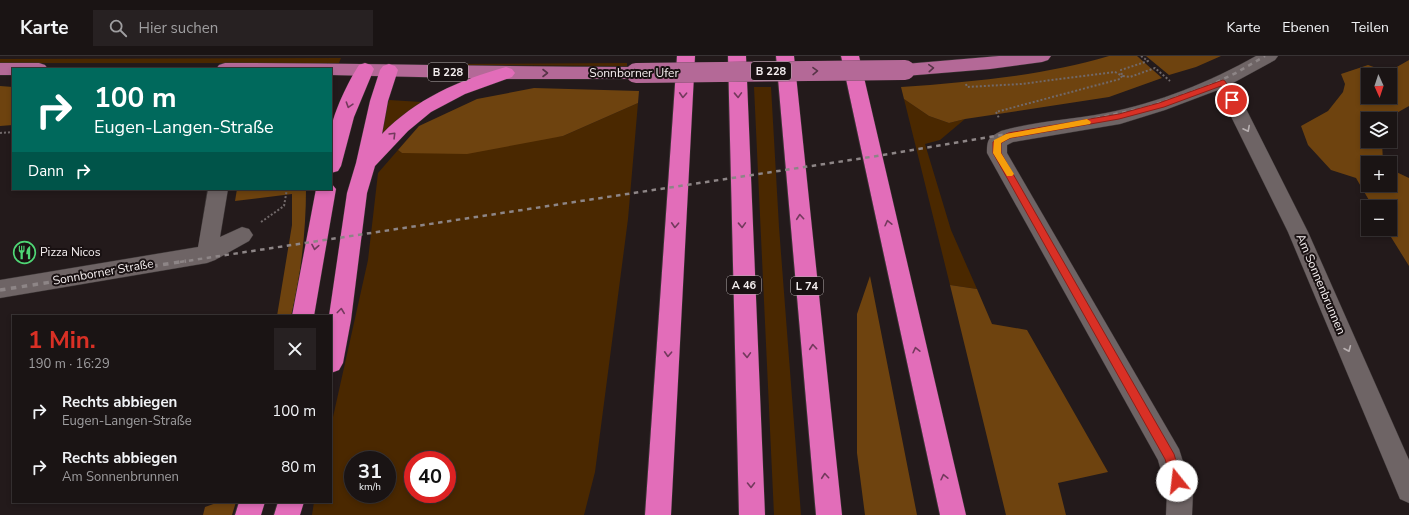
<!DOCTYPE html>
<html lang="de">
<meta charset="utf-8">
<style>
body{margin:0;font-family:"Nunito Sans",sans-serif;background:#272122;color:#f1f3f6;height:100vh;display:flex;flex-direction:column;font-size:15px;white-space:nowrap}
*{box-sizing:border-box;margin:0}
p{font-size:13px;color:#9f9ea0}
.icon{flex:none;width:22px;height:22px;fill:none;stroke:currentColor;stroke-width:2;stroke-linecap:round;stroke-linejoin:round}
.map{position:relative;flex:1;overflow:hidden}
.drawer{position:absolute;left:12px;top:259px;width:320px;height:188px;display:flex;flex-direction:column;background:#1a1414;border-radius:0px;box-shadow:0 2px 6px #0003,0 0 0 1px #383334}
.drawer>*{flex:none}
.hud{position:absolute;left:12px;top:12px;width:320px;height:122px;border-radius:0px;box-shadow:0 2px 6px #0003,0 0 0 1px #383334;background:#00695c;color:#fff;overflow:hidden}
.needle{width:26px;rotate:177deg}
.fabs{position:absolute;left:1361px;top:12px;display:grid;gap:8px}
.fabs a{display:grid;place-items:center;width:36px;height:36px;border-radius:0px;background:#1a1414;box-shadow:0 2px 6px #0003,0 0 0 1px #383334;font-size:20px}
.speed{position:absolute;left:344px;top:395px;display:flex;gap:8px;font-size:20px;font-weight:700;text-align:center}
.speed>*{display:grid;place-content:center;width:52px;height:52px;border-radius:50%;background:#1a1414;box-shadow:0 2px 6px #0003,0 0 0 1px #383334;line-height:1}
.speed small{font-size:10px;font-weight:400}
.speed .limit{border:6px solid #d22;background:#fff;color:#111}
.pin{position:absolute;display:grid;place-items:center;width:34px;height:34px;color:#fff;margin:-17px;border:2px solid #fff;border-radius:50%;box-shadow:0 1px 4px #0007}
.me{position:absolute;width:44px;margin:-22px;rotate:344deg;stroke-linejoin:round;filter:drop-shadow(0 0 3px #0008)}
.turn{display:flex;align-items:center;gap:14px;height:84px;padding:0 16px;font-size:18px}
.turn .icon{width:52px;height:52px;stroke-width:2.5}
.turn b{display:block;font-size:28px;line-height:34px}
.then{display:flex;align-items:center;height:38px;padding:0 16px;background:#0003;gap:8px;font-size:15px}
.round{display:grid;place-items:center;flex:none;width:42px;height:42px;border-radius:0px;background:#272122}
.head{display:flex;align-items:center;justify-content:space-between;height:68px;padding:0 16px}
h1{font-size:24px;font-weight:700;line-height:30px;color:#d93025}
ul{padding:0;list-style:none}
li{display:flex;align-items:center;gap:12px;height:56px;padding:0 16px}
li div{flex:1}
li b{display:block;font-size:15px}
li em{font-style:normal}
header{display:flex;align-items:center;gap:24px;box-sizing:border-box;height:56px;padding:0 20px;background:#1a1414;border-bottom:1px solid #383334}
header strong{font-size:19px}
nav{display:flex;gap:22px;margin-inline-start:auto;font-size:14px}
.search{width:280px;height:36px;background:#272122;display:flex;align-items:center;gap:10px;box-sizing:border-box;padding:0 14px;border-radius:0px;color:#9f9ea0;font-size:15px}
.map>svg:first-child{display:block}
.green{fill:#4a2800;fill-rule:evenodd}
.forest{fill:#6e430f;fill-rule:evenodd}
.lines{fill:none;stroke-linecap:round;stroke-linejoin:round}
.minor-casing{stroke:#3b3535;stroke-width:1}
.major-casing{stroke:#3b3535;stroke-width:1}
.highway-casing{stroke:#3b3535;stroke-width:1}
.path{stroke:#71696a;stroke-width:2;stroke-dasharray:2 2;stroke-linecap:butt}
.minor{fill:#6e6465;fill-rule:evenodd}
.major{fill:#b46997;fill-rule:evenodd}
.highway{fill:#e26db9;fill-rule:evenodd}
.rail-far1{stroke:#8d8586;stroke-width:2.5;stroke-dasharray:4.5 4.5;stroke-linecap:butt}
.rail{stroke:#8d8586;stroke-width:3.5;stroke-dasharray:5.5 5.5;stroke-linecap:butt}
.major-bridge-casing{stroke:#3b3535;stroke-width:20;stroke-linecap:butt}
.major-bridge{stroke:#b46997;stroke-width:20}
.oneway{stroke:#573447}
.oneway2{stroke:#733a5d}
.oneway3{stroke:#b8b0b1}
.route{fill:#d93025;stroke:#8d1f18}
.slow{fill:#f59e0b}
.labels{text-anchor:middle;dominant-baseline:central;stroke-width:4;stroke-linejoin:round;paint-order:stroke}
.shield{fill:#191112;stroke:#b3acad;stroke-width:1}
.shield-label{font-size:11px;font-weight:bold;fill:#f5eff0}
.street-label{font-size:12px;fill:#f5eff0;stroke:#191112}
.poi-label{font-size:12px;fill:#f5eff0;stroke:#191112;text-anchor:start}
</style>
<header>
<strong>Karte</strong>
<div class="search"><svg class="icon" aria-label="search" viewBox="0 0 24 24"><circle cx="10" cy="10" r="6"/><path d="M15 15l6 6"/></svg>Hier suchen</div>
<nav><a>Karte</a><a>Ebenen</a><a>Teilen</a></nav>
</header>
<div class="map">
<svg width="1409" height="459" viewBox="0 0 1409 459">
<rect width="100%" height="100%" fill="#231a1b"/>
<!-- green -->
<path class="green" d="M341,2L339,7H0V3Z
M627,7V10L448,9V8H451Z
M754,31H771L779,171L801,459H774Z
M904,43L929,60L949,67L965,63L940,84L925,88L951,174L977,233L950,229Z
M389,44L422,46L393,68L382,79L379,77Z
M638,47L628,163L595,416L584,459H312L314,446H331V370L368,204L378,117L398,94L402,97L563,80ZM353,404H387V438H353ZM413,404H447V438H413Z"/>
<!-- forest -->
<path class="forest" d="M1109,0H1137L1162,22L1109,41L965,63L949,67L929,60L904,43L901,31C970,26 1042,20 1109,0Z
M1146,0H1221L1196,11L1169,19Z
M1409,4V50L1386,63H1368V85H1382L1383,107H1368V129H1390V113L1409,122V210L1386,173H1390V151H1373L1356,122L1331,114L1308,89L1301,70L1328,55L1343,36L1345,28L1341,18L1368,9L1388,16ZM1368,19H1390V41H1368Z
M0,30L13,31V69L0,70Z
M534,32L639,35L638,47L563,80L467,98L402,97L398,94L419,70L477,43Z
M237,133H306C306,175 301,219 291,260H277L292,169V138L235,145Z
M870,220L917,459H865L857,397V258Z
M950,229L977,233L992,268L1027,274L1108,416L1058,427L1066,459H1006Z
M219,446H236L232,459H203L205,451Z"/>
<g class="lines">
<defs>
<path id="minor" d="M1256,0H1278L1275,4L1233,27L1308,176L1409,404V447L1400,443L1288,176L1218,34L1165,54L1120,68L1013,86L1007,89V97L1179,393L1193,437L1192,459H1166L1167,437L1158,404L987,97C987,82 989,82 1001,75C1035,65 1072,64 1106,57C1158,47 1210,26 1256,0Z
M208,133H228L220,181L242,171L249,173L253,179L249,185L215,204L207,207L0,242V224L198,191Z"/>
<path id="major" d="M999,0H1051L1048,4L1042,6L990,13L905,20L899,18L896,14L899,10L905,8Z
M0,7H39L45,9L48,13H13V19H0Z
M225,7C362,7 499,11 636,11L642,13L645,17L642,21L636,23H506L331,19V13H216L219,9Z"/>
<path id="highway" d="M677,0H695L671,459H645Z
M728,0H746L765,459H739Z
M776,0H794L842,459H816Z
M841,0H859L966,459H940Z
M365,7L371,9L374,13L354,61L341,110L338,115L331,117C331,103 329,88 331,74C333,57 349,24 359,9Z
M389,8L395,10L398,14L388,45L382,78C416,43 459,24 506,11L512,13L515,17L512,21L465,38L431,56L408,75L375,110L367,137L351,264L343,307L339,314L331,317V260H329L347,137L356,107L370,45L380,14L383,10Z
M331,127L336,133L314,260H292L316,133H331Z
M239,446H265L261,459H235Z
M278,446H304L300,459H274Z"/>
</defs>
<!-- minor casing -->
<use href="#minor" class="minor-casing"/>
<!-- major casing -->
<use href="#major" class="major-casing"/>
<!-- highway casing -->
<use href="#highway" class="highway-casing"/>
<!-- path -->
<path class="path" d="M1141,0L1148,5L1121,14L1122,20L1130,21L1155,12L1170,25
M966,28L967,31L1021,28L1115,16L1122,20L1120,23L996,56L999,62
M0,77L13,76
M261,166L284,150L287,133"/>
<!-- minor -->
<use href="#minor" class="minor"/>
<!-- major -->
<use href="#major" class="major"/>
<!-- highway -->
<use href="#highway" class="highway"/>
<!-- rail-far1 -->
<path class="rail-far1" d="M180,206L877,100L1078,66L1144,52L1175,42L1206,31L1236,17L1265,0"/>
<!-- rail -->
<path class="rail" d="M0,234L186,205"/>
<defs>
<path id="major-bridge" d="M636,17L905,14"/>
</defs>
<!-- major-bridge casing -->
<use href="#major-bridge" class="major-bridge-casing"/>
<!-- major-bridge -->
<use href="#major-bridge" class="major-bridge"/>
</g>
<!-- one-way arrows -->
<defs><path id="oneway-chevron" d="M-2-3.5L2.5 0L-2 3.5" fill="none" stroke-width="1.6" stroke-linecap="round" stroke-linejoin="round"/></defs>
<g class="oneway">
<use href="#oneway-chevron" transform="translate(931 12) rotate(-4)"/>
<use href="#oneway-chevron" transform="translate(815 15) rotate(-1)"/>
<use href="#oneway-chevron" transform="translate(545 17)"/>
</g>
<g class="oneway2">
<use href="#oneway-chevron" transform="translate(683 39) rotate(93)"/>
<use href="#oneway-chevron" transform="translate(738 39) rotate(88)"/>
<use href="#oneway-chevron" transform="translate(349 49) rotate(108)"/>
<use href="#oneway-chevron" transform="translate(393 79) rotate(-45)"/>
<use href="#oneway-chevron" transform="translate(800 161) rotate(-95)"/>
<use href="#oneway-chevron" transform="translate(888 167) rotate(-103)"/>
<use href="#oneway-chevron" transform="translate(675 169) rotate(93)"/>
<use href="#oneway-chevron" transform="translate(742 169) rotate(88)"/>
<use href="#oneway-chevron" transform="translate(315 191) rotate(100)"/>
<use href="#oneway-chevron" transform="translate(341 255) rotate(-83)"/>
<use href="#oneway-chevron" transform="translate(813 291) rotate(-95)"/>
<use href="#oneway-chevron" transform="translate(916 294) rotate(-103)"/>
<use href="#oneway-chevron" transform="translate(668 298) rotate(93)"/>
<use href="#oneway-chevron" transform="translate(747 299) rotate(88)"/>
<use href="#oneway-chevron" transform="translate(825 420) rotate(-95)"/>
<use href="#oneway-chevron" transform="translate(944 421) rotate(-103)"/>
<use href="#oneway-chevron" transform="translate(751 429) rotate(89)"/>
</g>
<g class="oneway3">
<use href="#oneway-chevron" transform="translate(1247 73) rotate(63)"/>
<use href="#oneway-chevron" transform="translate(1348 293) rotate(67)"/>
</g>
<!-- route -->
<path class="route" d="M1223,24L1225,25L1236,44L1235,46H1230L1221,30L1164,51L1119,63L1010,82L1001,87V97L1174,398L1182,425L1181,429L1177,430L1173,429L1165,403L993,97V86L1008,77L1119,58L1159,47Z"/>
<!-- slow -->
<path class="slow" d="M1087,63L1091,66L1090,68L1010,82L1001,87V97L1014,118L1012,120H1007L993,97L994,84L1006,78Z"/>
<!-- icons -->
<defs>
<symbol id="restaurant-ring" viewBox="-11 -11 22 22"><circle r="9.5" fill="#191112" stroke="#4fd675" stroke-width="1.5"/><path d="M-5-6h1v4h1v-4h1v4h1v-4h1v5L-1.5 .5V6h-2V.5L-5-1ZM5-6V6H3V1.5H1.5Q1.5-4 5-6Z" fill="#4fd675"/></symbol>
</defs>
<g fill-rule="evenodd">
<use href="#restaurant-ring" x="12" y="184" width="25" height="25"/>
</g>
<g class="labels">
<!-- shield labels -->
<g class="shield">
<rect x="751" y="6" width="40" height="18" rx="3"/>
<rect x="428" y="7" width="40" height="18" rx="3"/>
<rect x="727" y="220" width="34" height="18" rx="3"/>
<rect x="791" y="221" width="32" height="18" rx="3"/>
</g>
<g class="shield-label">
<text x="771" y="15">B 228</text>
<text x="448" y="16">B 228</text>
<text x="744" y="229">A 46</text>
<text x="807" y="230">L 74</text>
</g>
<!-- street labels -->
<g class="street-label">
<text x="634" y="17">Sonnborner Ufer</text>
<text transform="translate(103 216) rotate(-10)">Sonnborner Straße</text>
<text transform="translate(1321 228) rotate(67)">Am Sonnenbrunnen</text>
</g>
<!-- poi labels -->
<g class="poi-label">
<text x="40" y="196">Pizza Nicos</text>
</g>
</g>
</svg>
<div class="fabs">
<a><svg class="needle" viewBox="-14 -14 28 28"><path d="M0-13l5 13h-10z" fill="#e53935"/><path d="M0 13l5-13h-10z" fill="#9f9ea0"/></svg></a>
<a><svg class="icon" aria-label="layers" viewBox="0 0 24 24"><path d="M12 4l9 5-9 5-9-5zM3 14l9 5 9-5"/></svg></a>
<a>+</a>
<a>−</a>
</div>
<div class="speed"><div>31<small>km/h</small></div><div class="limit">40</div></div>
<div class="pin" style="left:1232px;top:44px;background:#d93025"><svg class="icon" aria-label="arrive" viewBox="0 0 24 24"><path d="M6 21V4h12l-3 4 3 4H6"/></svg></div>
<svg class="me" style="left:1177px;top:425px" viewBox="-20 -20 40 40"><circle r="19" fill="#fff"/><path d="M0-13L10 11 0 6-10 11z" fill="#d93025"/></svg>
<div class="hud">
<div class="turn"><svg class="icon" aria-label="right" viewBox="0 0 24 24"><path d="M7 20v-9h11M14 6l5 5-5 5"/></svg><div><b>100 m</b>Eugen-Langen-Straße</div></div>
<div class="then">Dann<svg class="icon" aria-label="right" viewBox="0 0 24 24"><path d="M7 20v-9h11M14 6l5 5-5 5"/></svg></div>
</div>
<section class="drawer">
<div class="head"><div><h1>1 Min.</h1><p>190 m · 16:29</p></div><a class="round"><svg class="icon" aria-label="close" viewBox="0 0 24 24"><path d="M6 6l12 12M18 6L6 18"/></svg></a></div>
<ul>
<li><svg class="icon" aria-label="right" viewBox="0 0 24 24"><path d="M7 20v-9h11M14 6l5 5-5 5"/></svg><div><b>Rechts abbiegen</b><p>Eugen-Langen-Straße</p></div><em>100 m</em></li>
<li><svg class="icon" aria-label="right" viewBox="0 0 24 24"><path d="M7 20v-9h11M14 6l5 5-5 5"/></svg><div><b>Rechts abbiegen</b><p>Am Sonnenbrunnen</p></div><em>80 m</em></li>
</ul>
</section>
</div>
